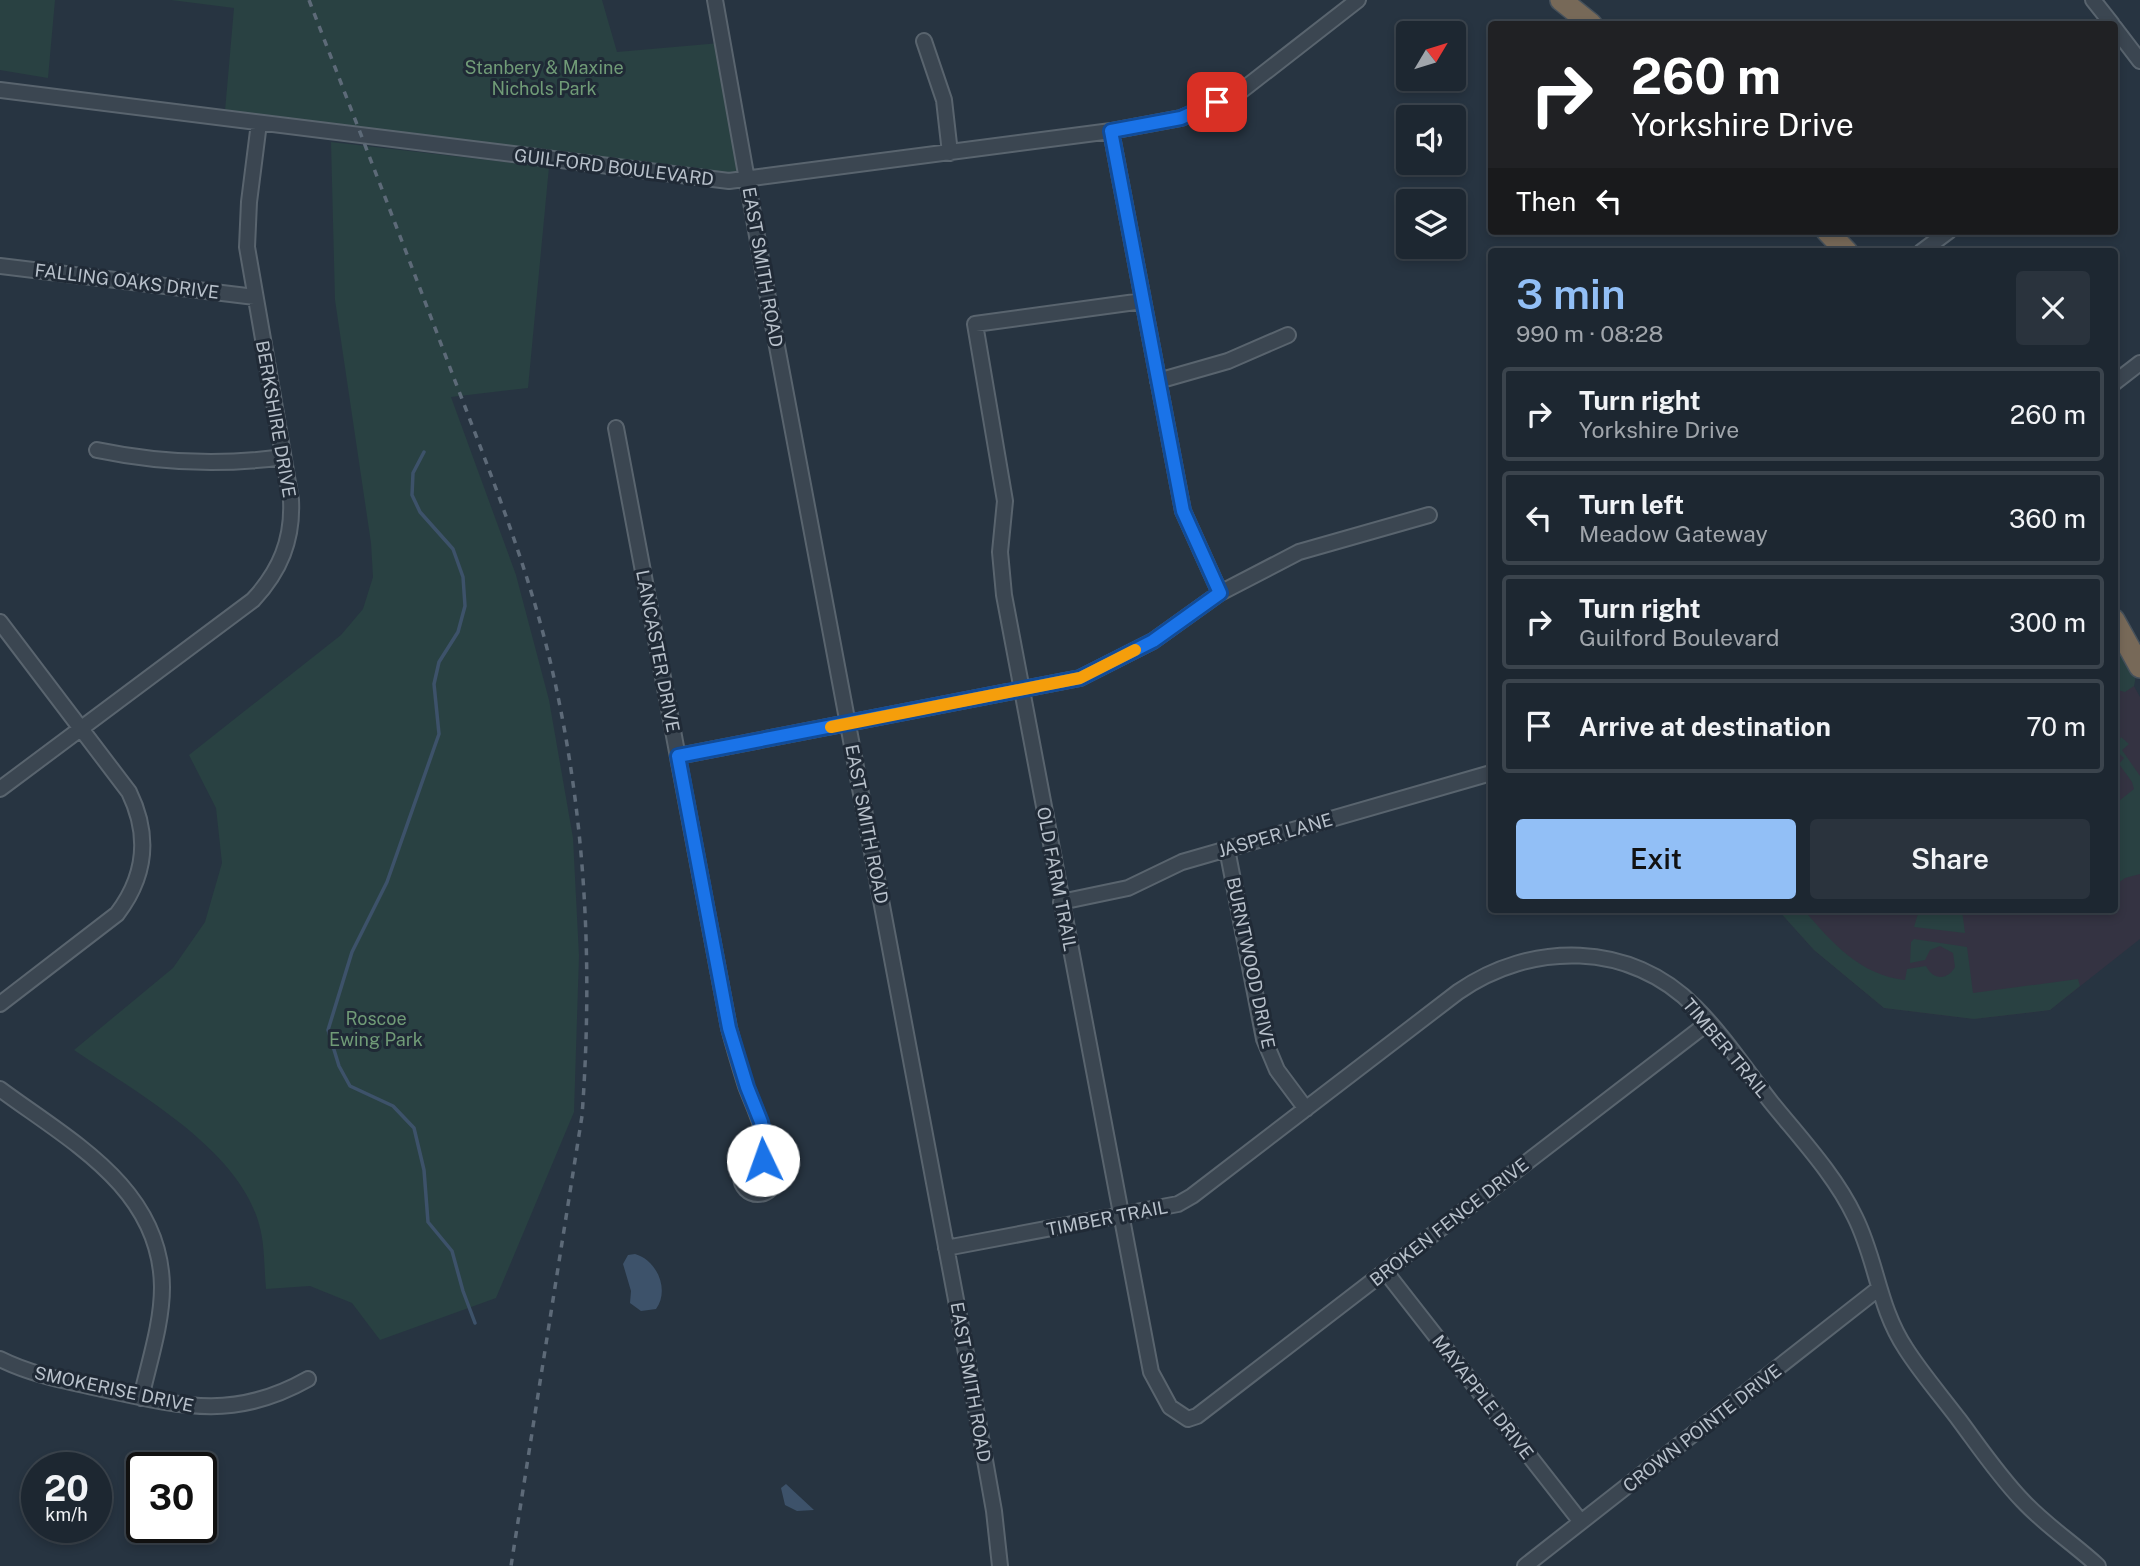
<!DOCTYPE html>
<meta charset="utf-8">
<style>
body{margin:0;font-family:"Public Sans",sans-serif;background:#2a333d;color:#f1f3f6;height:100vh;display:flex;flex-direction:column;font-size:26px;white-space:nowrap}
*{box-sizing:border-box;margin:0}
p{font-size:23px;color:#a0a5ab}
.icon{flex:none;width:38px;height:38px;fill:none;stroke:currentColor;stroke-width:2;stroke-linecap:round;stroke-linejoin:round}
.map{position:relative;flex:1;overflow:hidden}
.panel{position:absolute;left:1488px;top:248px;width:630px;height:665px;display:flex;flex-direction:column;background:#1d2731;border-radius:7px;box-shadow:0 4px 10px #0003,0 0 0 2px #3b444d}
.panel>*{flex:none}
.top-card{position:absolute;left:1488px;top:21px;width:630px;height:214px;border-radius:7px;box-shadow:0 4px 10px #0003,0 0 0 2px #3b444d;background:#202124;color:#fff;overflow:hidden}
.needle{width:46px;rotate:52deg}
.controls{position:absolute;left:1396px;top:21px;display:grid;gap:14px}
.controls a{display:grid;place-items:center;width:70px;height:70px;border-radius:7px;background:#1d2731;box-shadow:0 4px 10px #0003,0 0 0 2px #3b444d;font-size:35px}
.speed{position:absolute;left:21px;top:1452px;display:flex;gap:14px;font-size:35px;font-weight:700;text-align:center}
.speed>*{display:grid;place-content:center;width:91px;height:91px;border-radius:50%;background:#1d2731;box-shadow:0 4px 10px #0003,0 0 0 2px #3b444d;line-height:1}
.speed small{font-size:18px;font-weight:400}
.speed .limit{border:4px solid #111;border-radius:10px;background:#fff;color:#111}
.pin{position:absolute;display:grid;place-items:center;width:60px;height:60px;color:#fff;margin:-30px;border-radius:14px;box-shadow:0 4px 10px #0006}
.me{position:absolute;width:77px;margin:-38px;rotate:357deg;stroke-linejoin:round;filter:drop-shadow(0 0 5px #0008)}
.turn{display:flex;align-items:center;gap:24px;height:147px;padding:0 28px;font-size:32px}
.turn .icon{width:91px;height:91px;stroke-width:2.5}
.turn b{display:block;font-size:49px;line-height:60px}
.then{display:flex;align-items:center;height:66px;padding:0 28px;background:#0003;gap:14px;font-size:26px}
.round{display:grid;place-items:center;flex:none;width:74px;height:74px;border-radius:7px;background:#2a333d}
.head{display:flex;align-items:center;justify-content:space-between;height:119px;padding:0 28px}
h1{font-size:42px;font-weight:600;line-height:52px;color:#92bff6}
.cta{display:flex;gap:14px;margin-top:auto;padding:14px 28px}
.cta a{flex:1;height:80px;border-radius:7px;background:#92bff6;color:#111;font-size:28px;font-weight:600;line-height:80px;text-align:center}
.cta a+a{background:#2a333d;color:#f1f3f6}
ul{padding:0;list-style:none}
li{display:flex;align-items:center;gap:21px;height:94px;margin:0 14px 10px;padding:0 14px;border:4px solid #3b444d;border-radius:7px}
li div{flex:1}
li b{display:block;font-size:26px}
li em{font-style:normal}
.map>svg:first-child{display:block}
.medical{fill:#343342}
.green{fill:#294142}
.water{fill:#3d526a}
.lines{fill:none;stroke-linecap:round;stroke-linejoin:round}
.stream{stroke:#3d526a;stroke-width:3.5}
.minor-casing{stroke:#59646e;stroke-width:18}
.highway-casing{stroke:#46515b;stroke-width:24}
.minor{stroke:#3b4651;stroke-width:14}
.highway{stroke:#776958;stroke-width:21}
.rail{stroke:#5d6a78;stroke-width:3.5;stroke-dasharray:7 7;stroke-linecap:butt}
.route-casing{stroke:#114b97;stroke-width:18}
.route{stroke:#1a73e8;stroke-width:12}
.slow{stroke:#f59e0b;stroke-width:12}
.labels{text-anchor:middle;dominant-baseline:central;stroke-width:6;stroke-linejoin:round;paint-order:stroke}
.park-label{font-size:18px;fill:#709b77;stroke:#202a36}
.street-label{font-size:18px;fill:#b8c1cb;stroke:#202a36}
</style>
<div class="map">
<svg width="2140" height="1566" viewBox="0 0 2140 1566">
<rect width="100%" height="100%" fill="#273441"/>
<!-- medical -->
<path class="medical" d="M2114,650L2140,697V939L2050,1010L1974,1019L1884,1008L1814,950L1778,910H2114Z"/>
<!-- green -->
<path class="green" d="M0,0H55L48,78L0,70Z
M171,0H602L617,52L720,43L744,178L432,142L225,111L234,8Z
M331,142L549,167L528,388L451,397L516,575L549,700L573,838L579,956L574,1112L496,1298L380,1340L352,1303L310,1286L266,1289C264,1268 265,1244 259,1224C239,1149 136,1092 74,1050L173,968L205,922L222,863L216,808L189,755L341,635L363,609L373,577L371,543L335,300Z
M2114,637L2136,676L2134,686L2125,692L2114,689Z
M2121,737L2129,744L2122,750L2140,776V874L2125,878L2114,886V805L2134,789L2132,782L2119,764L2124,758L2115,750Z
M1778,910H1804C1832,943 1860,975 1905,980L1907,969L1926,966C1933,980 1947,981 1955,967L1953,953L1940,946L1930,950L1925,960L1910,963L1911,942L1914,939L1967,947L1973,993L2078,979L2080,986L2050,1010L1974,1019L1884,1008L1814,950Z
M1919,910H1962L1965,933L1914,927Z"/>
<!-- water -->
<path class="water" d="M635,1254C657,1260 670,1290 656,1309L641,1311L630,1303L631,1291L623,1264L628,1255Z
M786,1484L814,1510L797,1511L785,1505L781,1488Z"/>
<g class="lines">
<!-- stream -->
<path class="stream" d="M424,452L413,473L412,495L420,512L453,549L463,577L465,606L458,632L439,662L434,684L439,734L387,882L352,952L328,1030L339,1066L350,1086L393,1106L414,1128L424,1170L428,1222L452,1251L463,1291L475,1323"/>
<defs>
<path id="minor" d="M715,0L770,309L966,1353L994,1511L1000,1566
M2093,0L2112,24
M2114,27L2140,61
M924,41L944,100L950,153
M0,90L729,181L1111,131L1181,118L1236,95L1358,0
M1111,131L1183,511L1220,593
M1921,252L1949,231
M0,266L255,297
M1143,301L975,324L1005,501L1000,552L1004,595L1151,1372L1170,1407L1188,1419L1197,1416L1709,1022
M1158,381L1228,361L1288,335
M2114,383L2140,363
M616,428L729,1028C734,1047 740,1067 746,1086C755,1110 769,1134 763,1160
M97,450C159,463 220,466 283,457
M0,622L129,792C150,835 146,876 117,914L0,1004
M678,756L1080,678L1153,641L1220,593L1299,552L1429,515
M0,789L253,600C280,571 293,540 291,500L247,247L249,202L259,123
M1227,849L1264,1039L1277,1070L1306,1109
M1061,902L1128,888L1182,862L1491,773
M0,1089C70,1141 161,1188 162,1287C162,1324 149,1362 141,1398
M741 1177a17 17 0 1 1 34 0a17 17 0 1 1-34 0Z
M946,1248L1178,1204L1192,1196L1458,992C1531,941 1631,941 1695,1007C1723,1035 1746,1070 1771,1102C1800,1138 1835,1175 1855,1217C1877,1261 1878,1307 1906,1349C1922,1374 1942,1397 1960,1421C1980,1448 1999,1476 2022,1500C2045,1525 2073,1543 2098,1566
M1385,1271L1581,1522
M0,1359C32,1375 67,1381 102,1389C180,1406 234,1421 308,1379
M1525,1566L1878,1289"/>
<path id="highway" d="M1561,0L1591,24
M1827,231L1847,252
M2114,620L2140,667"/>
</defs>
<!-- minor casing -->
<use href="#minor" class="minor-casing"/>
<!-- highway casing -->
<use href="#highway" class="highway-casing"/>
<!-- minor -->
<use href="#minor" class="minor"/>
<!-- highway -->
<use href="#highway" class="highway"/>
<!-- rail -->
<path class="rail" d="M309,0C356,122 403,243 449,365C487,465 528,565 552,669C586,817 593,966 582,1116L511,1566"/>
</g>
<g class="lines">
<defs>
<path id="route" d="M763,1160L764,1138L761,1122L747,1087L729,1028L678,756L1080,678L1153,641L1220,593L1183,511L1111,131L1181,118L1217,102"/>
</defs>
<!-- route casing -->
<use href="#route" class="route-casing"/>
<!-- route -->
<use href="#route" class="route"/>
<!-- slow -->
<path class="slow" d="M831,727L1080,678L1135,650"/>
</g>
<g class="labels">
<!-- park labels -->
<g class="park-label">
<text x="544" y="67">Stanbery &amp; Maxine<tspan x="544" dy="21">Nichols Park</tspan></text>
<text x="376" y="1018">Roscoe<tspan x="376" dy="21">Ewing Park</tspan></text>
</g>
<!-- street labels -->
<g class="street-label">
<text transform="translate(614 167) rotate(7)">GUILFORD BOULEVARD</text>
<text transform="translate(763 267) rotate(80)">EAST SMITH ROAD</text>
<text transform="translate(127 281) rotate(7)">FALLING OAKS DRIVE</text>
<text transform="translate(276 419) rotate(80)">BERKSHIRE DRIVE</text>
<text transform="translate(658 651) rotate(79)">LANCASTER DRIVE</text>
<text transform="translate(867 824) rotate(79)">EAST SMITH ROAD</text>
<text transform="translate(1275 835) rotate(-16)">JASPER LANE</text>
<text transform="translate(1057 879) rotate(79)">OLD FARM TRAIL</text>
<text transform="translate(1251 963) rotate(78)">BURNTWOOD DRIVE</text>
<text transform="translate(1726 1048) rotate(50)">TIMBER TRAIL</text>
<text transform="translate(1107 1218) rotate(-11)">TIMBER TRAIL</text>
<text transform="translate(1449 1222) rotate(-38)">BROKEN FENCE DRIVE</text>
<text transform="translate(971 1382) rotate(80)">EAST SMITH ROAD</text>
<text transform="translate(114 1389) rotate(12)">SMOKERISE DRIVE</text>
<text transform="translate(1483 1397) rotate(52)">MAYAPPLE DRIVE</text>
<text transform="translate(1702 1428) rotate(-38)">CROWN POINTE DRIVE</text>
</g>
</g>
</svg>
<div class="controls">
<a><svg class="needle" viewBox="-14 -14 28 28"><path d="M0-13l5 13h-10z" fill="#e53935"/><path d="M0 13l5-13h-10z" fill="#a0a5ab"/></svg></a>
<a><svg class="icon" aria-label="sound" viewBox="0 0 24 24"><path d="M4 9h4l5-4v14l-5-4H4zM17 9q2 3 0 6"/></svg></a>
<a><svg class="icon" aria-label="layers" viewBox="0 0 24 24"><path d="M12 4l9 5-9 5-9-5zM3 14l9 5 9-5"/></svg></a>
</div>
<div class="speed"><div>20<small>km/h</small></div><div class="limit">30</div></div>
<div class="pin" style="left:1217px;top:102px;background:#d93025"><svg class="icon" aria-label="arrive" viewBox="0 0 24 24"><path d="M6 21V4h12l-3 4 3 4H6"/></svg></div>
<svg class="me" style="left:763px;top:1160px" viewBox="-20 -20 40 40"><circle r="19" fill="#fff"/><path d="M0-13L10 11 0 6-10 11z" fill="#1a73e8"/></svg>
<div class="top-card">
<div class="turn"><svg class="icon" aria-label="right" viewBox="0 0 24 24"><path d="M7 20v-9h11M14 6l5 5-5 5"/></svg><div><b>260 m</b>Yorkshire Drive</div></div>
<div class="then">Then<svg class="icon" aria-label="left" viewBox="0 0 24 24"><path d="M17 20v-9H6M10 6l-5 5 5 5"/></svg></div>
</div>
<section class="panel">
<div class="head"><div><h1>3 min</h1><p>990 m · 08:28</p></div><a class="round"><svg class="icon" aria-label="close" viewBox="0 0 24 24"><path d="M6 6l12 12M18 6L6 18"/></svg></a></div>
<ul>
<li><svg class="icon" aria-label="right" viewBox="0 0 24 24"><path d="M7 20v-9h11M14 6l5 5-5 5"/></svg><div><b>Turn right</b><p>Yorkshire Drive</p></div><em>260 m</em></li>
<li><svg class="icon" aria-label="left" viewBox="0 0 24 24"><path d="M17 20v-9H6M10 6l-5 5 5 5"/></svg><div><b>Turn left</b><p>Meadow Gateway</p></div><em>360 m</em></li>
<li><svg class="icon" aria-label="right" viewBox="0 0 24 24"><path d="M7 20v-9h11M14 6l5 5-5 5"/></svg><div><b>Turn right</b><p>Guilford Boulevard</p></div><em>300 m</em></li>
<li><svg class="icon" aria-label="arrive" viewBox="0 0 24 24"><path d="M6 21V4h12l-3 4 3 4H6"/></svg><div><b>Arrive at destination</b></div><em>70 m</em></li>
</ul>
<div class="cta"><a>Exit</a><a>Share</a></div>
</section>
</div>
